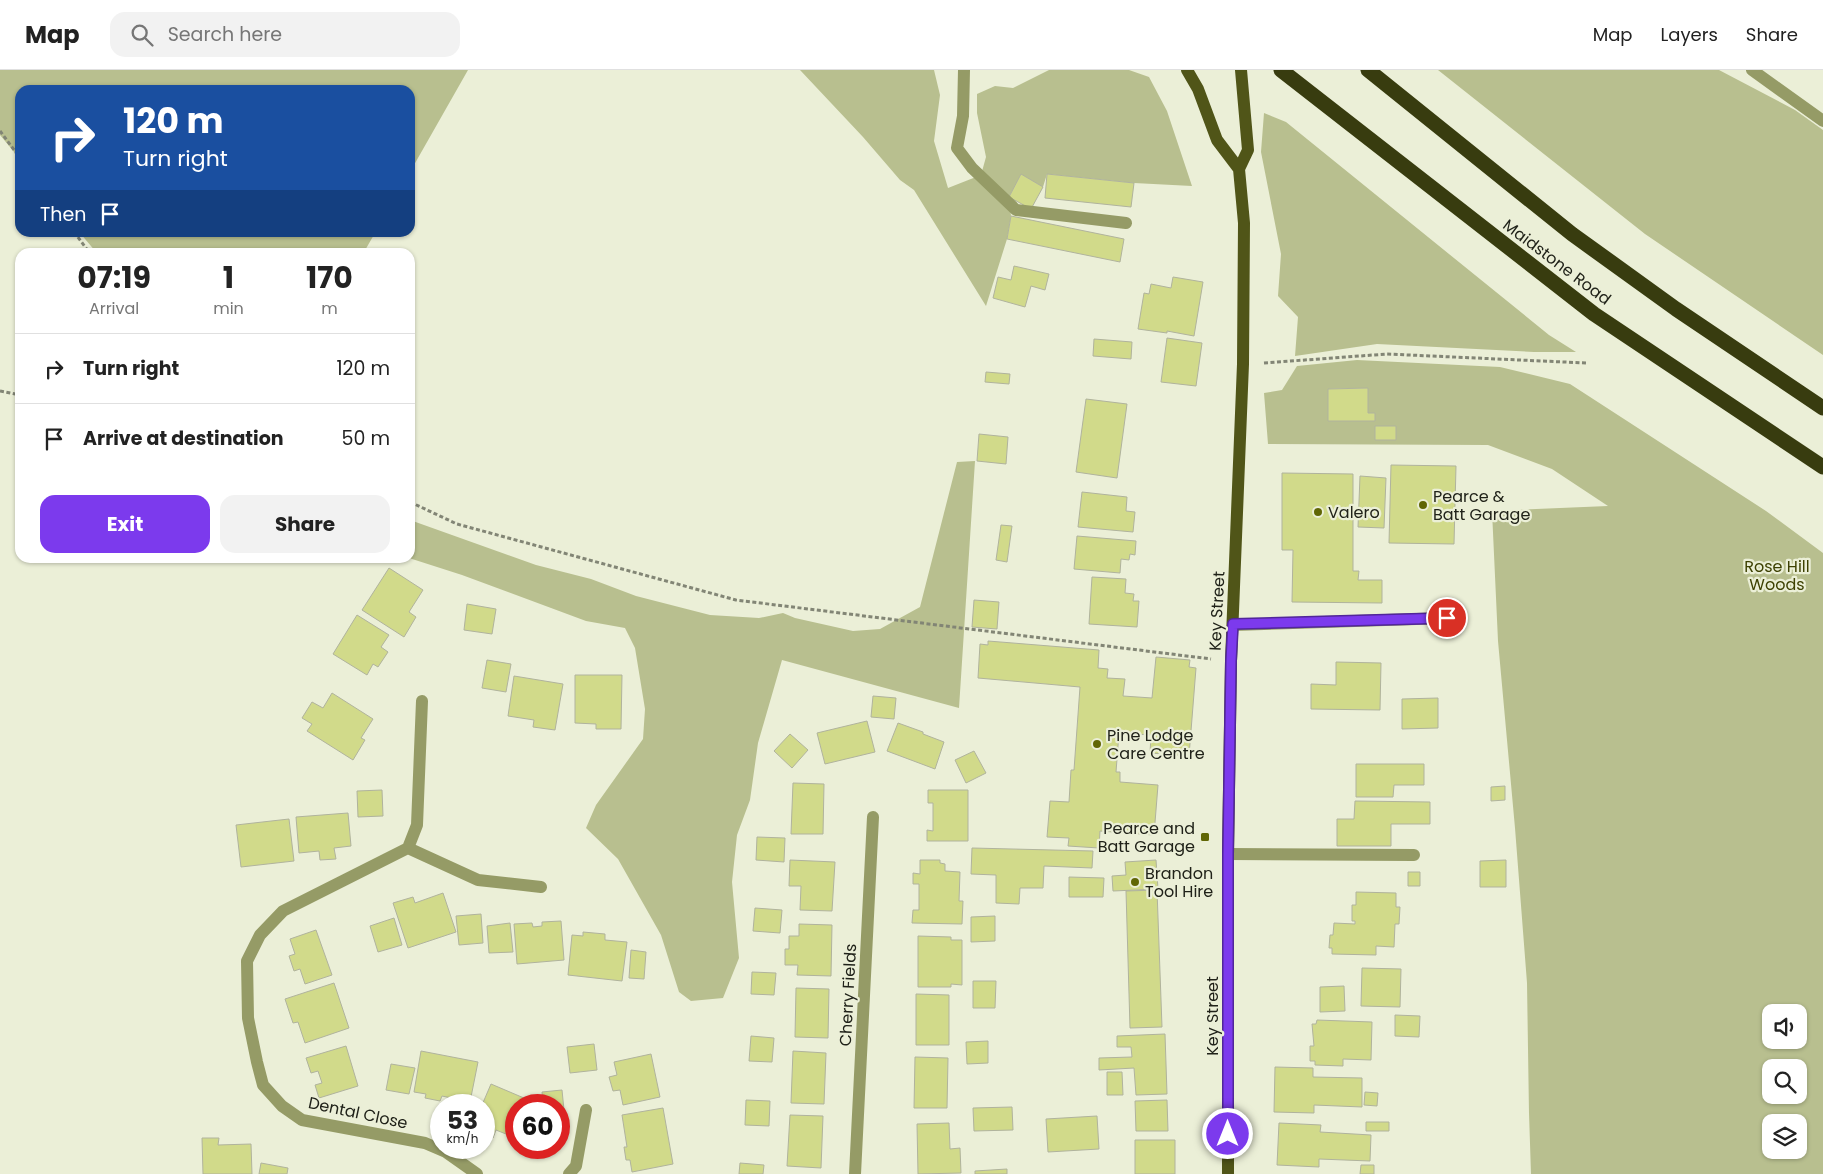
<!DOCTYPE html>
<style>
body{margin:0;font-family:Poppins,sans-serif;background:#f2f2f2;color:#222;height:100vh;display:flex;flex-direction:column;font-size:19px;white-space:nowrap}
*{box-sizing:border-box;margin:0}
p{font-size:16px;color:#767676}
.icon{flex:none;width:28px;height:28px;fill:none;stroke:currentColor;stroke-width:2;stroke-linecap:round;stroke-linejoin:round}
.map{position:relative;flex:1;overflow:hidden}
.sheet{position:absolute;left:15px;top:178px;width:400px;height:315px;display:flex;flex-direction:column;background:#fff;border-radius:15px;box-shadow:0 1px 4px #0004}
.sheet>*{flex:none}
.top-card{position:absolute;left:15px;top:15px;width:400px;height:152px;border-radius:15px;box-shadow:0 1px 4px #0004;background:#1a4fa0;color:#fff;overflow:hidden}
.fabs{position:absolute;left:1762px;top:934px;display:grid;gap:10px}
.fabs a{display:grid;place-items:center;width:45px;height:45px;border-radius:10px;background:#fff;box-shadow:0 1px 4px #0004;font-size:25px}
.speed{position:absolute;left:430px;top:1024px;display:flex;gap:10px;font-size:25px;font-weight:700;text-align:center}
.speed>*{display:grid;place-content:center;width:65px;height:65px;border-radius:50%;background:#fff;box-shadow:0 1px 4px #0004;line-height:1}
.speed small{font-size:12px;font-weight:400}
.speed .limit{border:8px solid #d22;background:#fff;color:#111}
.pin{position:absolute;display:grid;place-items:center;width:42px;height:42px;color:#fff;margin:-21px;border:2px solid #fff;border-radius:50%;box-shadow:0 1px 5px #0007}
.me{position:absolute;width:55px;margin:-28px;rotate:0deg;stroke-linejoin:round;filter:drop-shadow(0 0 4px #0008)}
.turn{display:flex;align-items:center;gap:18px;height:105px;padding:0 25px;font-size:22px}
.turn .icon{width:65px;height:65px;stroke-width:2.5}
.turn b{display:block;font-size:35px;line-height:42px}
.then{display:flex;align-items:center;height:48px;padding:0 25px;background:#0003;gap:10px;font-size:19px}
.eta{display:flex;justify-content:space-evenly;align-items:center;height:85px;text-align:center}
.eta b{font-size:30px;font-weight:700;line-height:35px}
.button{display:flex;gap:10px;margin-top:auto;padding:10px 25px}
.button a{flex:1;height:58px;border-radius:15px;background:#7c3aed;color:#fff;font-size:20px;font-weight:700;line-height:58px;text-align:center}
.button a+a{background:#f2f2f2;color:#222}
ul{padding:0;list-style:none}
li{display:flex;align-items:center;gap:15px;height:70px;padding:0 25px;border-top:1px solid #e0e0e0}
li div{flex:1}
li b{display:block;font-size:19px}
li em{font-style:normal}
header{display:flex;align-items:center;gap:30px;box-sizing:border-box;height:70px;padding:0 25px;background:#fff;border-bottom:1px solid #e0e0e0}
header strong{font-size:24px}
nav{display:flex;gap:28px;margin-inline-start:auto;font-size:18px}
.search{width:350px;height:45px;background:#f2f2f2;display:flex;align-items:center;gap:12px;box-sizing:border-box;padding:0 18px;border-radius:15px;color:#767676;font-size:19px}
.map>svg:first-child{display:block}
.green{fill:#b8bf8f;fill-rule:evenodd}
.building{fill:#d1da8a;stroke:#b0b39d}
.lines{fill:none;stroke-linecap:round;stroke-linejoin:round}
.path{stroke:#828575;stroke-width:3;stroke-dasharray:4 2.5;stroke-linecap:butt}
.minor{stroke:#959b66;stroke-width:12}
.major{stroke:#505518;stroke-width:12}
.highway{stroke:#383c0f;stroke-width:15}
.route-casing{stroke:#51269a;stroke-width:12}
.route{stroke:#7c3aed;stroke-width:9}
.poi-dot{fill:#606605;stroke:#ebefd7;stroke-width:2}
.labels{text-anchor:middle;dominant-baseline:central;stroke-width:4.5;stroke-linejoin:round;paint-order:stroke}
.street-label{font-size:16px;fill:#202219;stroke:#ebefd7}
.poi-label{font-size:16px;fill:#202219;stroke:#ebefd7;text-anchor:start}
.park-label{font-size:16px;fill:#3d4102;stroke:#ebefd7}
</style>
<header>
<strong>Map</strong>
<div class="search"><svg class="icon" aria-label="search" viewBox="0 0 24 24"><circle cx="10" cy="10" r="6"/><path d="M15 15l6 6"/></svg>Search here</div>
<nav><a>Map</a><a>Layers</a><a>Share</a></nav>
</header>
<div class="map">
<svg width="1823" height="1104" viewBox="0 0 1823 1104">
<rect width="100%" height="100%" fill="#ebefd7"/>
<!-- green -->
<path class="green" d="M0,0H468L410,102V20H20V89L0,65Z
M800,0H934L940,25L934,71L948,118L981,105L986,87L977,43V24L995,16L1013,18L1049,0H1129L1149,7L1167,41L1192,116L1134,113L1047,104L1043,117L1021,105L1009,127L1011,146L1007,169L986,236L914,120L900,110L863,67Z
M1438,0H1719L1795,40L1823,60V285L1645,164Z
M1264,43L1286,52L1549,265L1576,282H1534L1377,274L1295,286L1298,247L1278,226L1281,184L1261,82Z
M80,163H375L364,182H96Z
M1357,290L1500,297L1570,314L1766,441L1823,483V1104H1531L1529,1043L1527,913L1515,758L1498,571L1492,441L1608,436L1552,399L1488,375L1268,374L1264,323L1282,320L1297,296ZM1367,318L1368,343H1375V351H1328V319ZM1396,356V369L1375,370V356ZM1771,942H1799V970H1771ZM1771,998H1799V1025H1771ZM1771,1052H1799V1080H1771Z
M975,391L959,638L782,590L758,673L750,730L737,765L732,812L739,888L723,928L691,931L679,922L661,865L618,789L586,758L596,735L643,669L645,639L635,578L625,558L586,551L462,505L409,488L410,450L536,495L591,509L636,526L710,545L759,548L783,543L795,548L853,561L880,559L920,537L957,392Z"/>
<!-- building -->
<path class="building" d="M1021,104L1043,117L1031,139L1009,127Z
M1047,104L1134,113L1131,137L1045,128Z
M1011,146L1124,169L1120,192L1007,169Z
M1014,196L1049,204L1045,220L1031,216L1025,237L993,228L998,207L1011,210Z
M1173,207L1203,212L1194,266L1167,261V263L1138,259L1144,223L1149,224L1151,214L1171,218Z
M1167,268L1202,273L1196,316L1161,312Z
M1094,269L1132,272L1131,289L1093,286Z
M986,302L1010,304L1009,314L985,312Z
M1368,318V343H1375V351H1328V319Z
M1086,329L1127,334L1117,408L1076,402Z
M1375,356H1396V370H1375Z
M979,364L1008,367L1006,394L977,391Z
M1391,395L1456,396L1454,474L1389,473Z
M1282,403L1353,404V501H1359L1358,510H1382V533L1292,532L1293,480H1282Z
M1360,406L1386,408L1384,458L1358,457Z
M1082,422L1127,427L1126,441L1135,442L1133,462L1078,457Z
M1001,455L1012,456L1007,492L996,490Z
M1077,466L1136,471L1135,485L1130,484L1129,490L1121,489L1120,503L1074,499Z
M389,498L423,520L409,542L416,547L404,567L362,540Z
M1092,507L1126,509L1125,523L1134,524L1133,531H1139L1137,557L1089,554Z
M974,530L999,532L997,559L972,557Z
M467,534L496,539L492,564L464,560Z
M357,545L389,565L381,577L388,582L378,597L373,594L367,605L333,584Z
M988,571L1099,580L1098,598L1108,599L1107,608L1125,609L1123,626L1152,628L1156,587L1190,590L1189,597L1196,598L1189,686L1150,683L1151,665L1119,663L1116,702H1120V712L1158,715L1154,765L1100,761L1099,778L1068,776L1069,768L1047,767L1050,731L1069,732L1071,700H1074L1080,617L978,608L980,574L988,575Z
M487,590L511,594L506,622L482,618Z
M1336,592L1381,593L1380,640L1311,639V614L1336,615Z
M575,605H622L621,659H596V654L575,653Z
M514,606L563,614L555,660L533,657L534,650L508,646Z
M332,623L373,649L361,668L365,670L353,690L307,661L312,654L302,648L312,632L323,638Z
M873,626L896,628L894,649L871,647Z
M1438,628V658L1402,659V629Z
M867,651L875,682L825,694L817,663Z
M898,653L923,662V664L944,672L935,699L887,681Z
M790,664L808,680L792,698L774,681Z
M974,681L986,703L966,713L955,690Z
M1356,694H1424V715H1394L1393,727H1356Z
M793,713L824,714L823,764H791Z
M1505,716V730L1491,731V717Z
M382,720L383,746L358,747L357,721Z
M928,720H968V771H927V760L933,761V733H928Z
M1355,731L1430,732V754H1391V776H1337V749H1354Z
M348,743L351,776L334,778L336,789L320,790L319,781L299,783L296,747Z
M289,749L294,791L241,797L236,755Z
M757,767L785,768L784,792L756,790Z
M972,778L1093,781L1092,798L1044,796L1043,818H1020L1019,834L996,833V805L971,804Z
M790,790L835,792L832,841L800,840L801,816H789Z
M920,790H940V793L945,794V801L960,802L959,831H963L962,854L912,853L913,840H919V814H913V803L920,804Z
M1156,790L1158,819L1113,821L1112,806L1126,805L1125,792Z
M1506,790V817H1480V791Z
M1408,802H1420V816H1408Z
M1069,807L1104,808L1103,827H1069Z
M1157,820L1162,957L1130,958L1126,821Z
M1356,822L1396,823V837H1400L1399,854H1395L1394,877L1376,876V885L1332,884V878H1329L1330,865H1333L1334,853L1355,854V851H1352V835H1356Z
M443,823L456,862L408,878L393,833L413,827L415,833Z
M755,838L782,840L780,863L753,861Z
M481,844L483,873L459,875L456,846Z
M995,846V871L971,872V847Z
M394,848L402,875L378,882L370,856Z
M561,851L564,890L517,894L514,854L532,853L533,857L542,856V852Z
M510,853L513,882L489,883L487,856Z
M799,854L832,855L831,906L797,905L798,895H785V879H789V866H799Z
M316,860L332,905L305,914L300,899L294,901L289,886L295,884L290,869Z
M583,862L605,864V870L627,872L622,911L568,905L572,865L583,866Z
M918,866L951,867V870H962V915L951,914V917H918Z
M631,880L646,882L644,909L629,908Z
M1362,898L1401,899L1400,937L1361,936Z
M752,902L776,903L774,925L751,924Z
M973,911H996L995,938H973Z
M334,913L349,958L305,973L298,952L293,953L285,929Z
M1344,916L1345,941L1320,942V917Z
M796,918L829,919L828,968L795,967Z
M916,924L949,925V975H916Z
M1395,945L1420,946L1419,967L1395,966Z
M1317,950L1372,952L1371,990L1343,989V996L1315,995V991H1310V976H1314L1312,954H1316Z
M1165,964L1167,1024L1136,1025L1134,998L1099,1000V988L1132,987L1131,977H1117V966Z
M751,966L774,968L772,992L749,991Z
M988,971V993L967,994L966,972Z
M594,974L597,1000L570,1003L567,977Z
M346,976L358,1016L319,1028L315,1015L322,1013L318,1001L311,1003L306,988Z
M421,981L478,992L470,1032L442,1026L440,1031L425,1028L426,1024L414,1022Z
M793,981L826,983L824,1034L791,1033Z
M651,984L660,1027L623,1035L620,1020L613,1021L609,1007L617,1005L614,992Z
M915,987L948,988L947,1038H914Z
M391,994L415,998L409,1024L386,1020Z
M1275,997L1313,998V1007L1362,1008V1037L1314,1035V1043L1274,1042Z
M1107,1002H1122L1123,1025H1107Z
M491,1014L538,1034L516,1035V1068L496,1060L493,1068L484,1064V1035H482Z
M562,1020L565,1050L559,1051V1035H543L542,1022Z
M1365,1022L1378,1023L1377,1036L1364,1035Z
M746,1030L770,1031L769,1056L745,1055Z
M1167,1030L1168,1061H1136L1135,1031Z
M1012,1037L1013,1060L974,1061L973,1038Z
M663,1038L673,1094L632,1102L630,1090H626L624,1077H627L622,1045Z
M790,1045L823,1046L821,1098L787,1096Z
M1097,1046L1099,1079L1048,1082L1046,1049Z
M1366,1052H1389V1061H1366Z
M949,1053L950,1079L960,1078L961,1103L918,1104L917,1054Z
M1279,1053L1321,1055L1320,1062L1371,1065L1370,1091L1319,1089V1097L1277,1095Z
M202,1068H219L218,1075L251,1074L252,1104H203Z
M1135,1070H1175V1104H1135Z
M261,1093L288,1098L287,1104H259Z
M740,1093L764,1095L763,1104H739Z
M1361,1095H1374V1104H1360Z
M1007,1099V1104H975V1101Z"/>
<g class="lines">
<!-- path -->
<path class="path" d="M0,61L20,88
M74,162L89,182
M1264,293L1387,284L1586,293
M0,321L20,325
M410,432L457,454L736,530L1211,589"/>
<!-- minor -->
<path class="minor" d="M964,0L963,46L957,78L972,98L1016,140L1126,153
M1752,0L1823,51
M1233,555L1447,548
M422,631L417,755L408,778L283,841L260,865L247,891L248,948L257,992L263,1015L282,1036L302,1050L425,1073L446,1082L477,1104
M408,778L478,810L541,817
M1228,784L1414,785
M569,1104L576,1096L586,1040
M855,1104L873,747"/>
<!-- major -->
<path class="major" d="M1187,0L1198,19L1217,70L1239,99
M1228,1104V784L1231,591L1243,294L1244,153L1239,99L1248,80L1241,0"/>
<!-- highway -->
<path class="highway" d="M1281,0L1594,244L1823,397
M1368,0L1572,164L1676,239L1823,338"/>
</g>
<g class="lines">
<defs>
<path id="route" d="M1228,1064V784L1231,591L1233,554L1447,548"/>
</defs>
<!-- route casing -->
<use href="#route" class="route-casing"/>
<!-- route -->
<use href="#route" class="route"/>
</g>
<!-- markers -->
<g class="poi-dot">
<circle cx="1423" cy="435" r="5"/>
<circle cx="1318" cy="442" r="5"/>
<circle cx="1097" cy="674" r="5"/>
<rect x="1200" y="762" width="10" height="10" rx="2.5"/>
<circle cx="1135" cy="812" r="5"/>
</g>
<g class="labels">
<!-- street labels -->
<g class="street-label">
<text transform="translate(1557 192) rotate(37)">Maidstone Road</text>
<text transform="translate(1217 541) rotate(-87)">Key Street</text>
<text transform="translate(848 925) rotate(-87)">Cherry Fields</text>
<text transform="translate(1212 946) rotate(-90)">Key Street</text>
<text transform="translate(358 1043) rotate(12)">Dental Close</text>
</g>
<!-- poi labels -->
<g class="poi-label">
<text x="1433" y="426">Pearce &amp;<tspan x="1433" dy="18">Batt Garage</tspan></text>
<text x="1328" y="442">Valero</text>
<text x="1107" y="665">Pine Lodge<tspan x="1107" dy="18">Care Centre</tspan></text>
<text x="1195" y="758" text-anchor="end">Pearce and<tspan x="1195" dy="18">Batt Garage</tspan></text>
<text x="1145" y="803">Brandon<tspan x="1145" dy="18">Tool Hire</tspan></text>
</g>
<!-- park labels -->
<g class="park-label">
<text x="1777" y="496">Rose Hill<tspan x="1777" dy="18">Woods</tspan></text>
</g>
</g>
</svg>
<div class="fabs">
<a><svg class="icon" aria-label="sound" viewBox="0 0 24 24"><path d="M4 9h4l5-4v14l-5-4H4zM17 9q2 3 0 6"/></svg></a>
<a><svg class="icon" aria-label="search" viewBox="0 0 24 24"><circle cx="10" cy="10" r="6"/><path d="M15 15l6 6"/></svg></a>
<a><svg class="icon" aria-label="layers" viewBox="0 0 24 24"><path d="M12 4l9 5-9 5-9-5zM3 14l9 5 9-5"/></svg></a>
</div>
<div class="speed"><div>53<small>km/h</small></div><div class="limit">60</div></div>
<div class="pin" style="left:1447px;top:548px;background:#d93025"><svg class="icon" aria-label="arrive" viewBox="0 0 24 24"><path d="M6 21V4h12l-3 4 3 4H6"/></svg></div>
<svg class="me" style="left:1228px;top:1064px" viewBox="-20 -20 40 40"><circle r="17" fill="#7c3aed" stroke="#fff" stroke-width="3"/><path d="M0-11L8 9 0 5-8 9z" fill="#fff"/></svg>
<div class="top-card">
<div class="turn"><svg class="icon" aria-label="right" viewBox="0 0 24 24"><path d="M7 20v-9h11M14 6l5 5-5 5"/></svg><div><b>120 m</b>Turn right</div></div>
<div class="then">Then<svg class="icon" aria-label="arrive" viewBox="0 0 24 24"><path d="M6 21V4h12l-3 4 3 4H6"/></svg></div>
</div>
<section class="sheet">
<div class="eta">
<div><b>07:19</b><p>Arrival</p></div>
<div><b>1</b><p>min</p></div>
<div><b>170</b><p>m</p></div>
</div>
<ul>
<li><svg class="icon" aria-label="right" viewBox="0 0 24 24"><path d="M7 20v-9h11M14 6l5 5-5 5"/></svg><div><b>Turn right</b></div><em>120 m</em></li>
<li><svg class="icon" aria-label="arrive" viewBox="0 0 24 24"><path d="M6 21V4h12l-3 4 3 4H6"/></svg><div><b>Arrive at destination</b></div><em>50 m</em></li>
</ul>
<div class="button"><a>Exit</a><a>Share</a></div>
</section>
</div>
